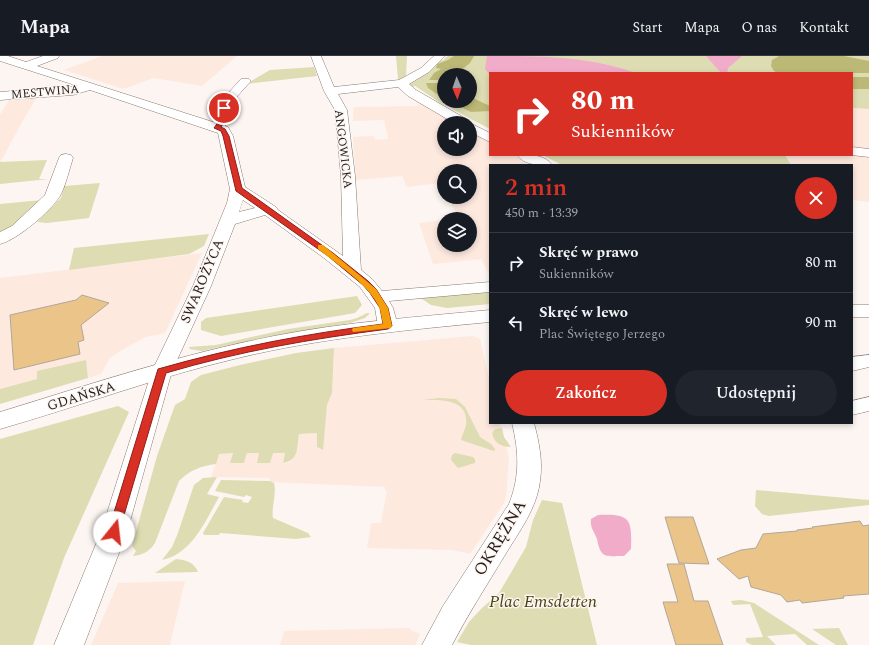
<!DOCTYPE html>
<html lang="pl">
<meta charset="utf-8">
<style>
body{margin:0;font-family:Spectral,serif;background:#20242c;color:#f1f3f6;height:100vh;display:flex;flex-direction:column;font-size:15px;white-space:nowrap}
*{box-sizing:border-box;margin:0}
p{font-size:13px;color:#9ea1a6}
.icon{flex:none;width:22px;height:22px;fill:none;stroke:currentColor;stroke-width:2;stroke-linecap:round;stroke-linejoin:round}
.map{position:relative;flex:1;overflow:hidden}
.side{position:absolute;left:489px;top:108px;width:364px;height:260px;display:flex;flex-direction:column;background:#171b24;border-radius:0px;box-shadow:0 2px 6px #0003}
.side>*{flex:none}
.guide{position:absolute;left:489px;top:16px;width:364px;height:84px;border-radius:0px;box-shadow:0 2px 6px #0003;background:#d93025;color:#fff;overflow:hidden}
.needle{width:26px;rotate:178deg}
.buttons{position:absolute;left:437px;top:12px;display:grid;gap:8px}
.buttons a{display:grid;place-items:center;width:40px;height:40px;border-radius:50%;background:#171b24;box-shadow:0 2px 6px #0003;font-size:20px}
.pin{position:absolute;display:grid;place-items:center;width:34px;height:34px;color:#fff;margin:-17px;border:2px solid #fff;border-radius:50%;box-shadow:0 1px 4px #0007}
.me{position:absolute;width:44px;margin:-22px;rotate:16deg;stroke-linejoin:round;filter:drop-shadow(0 0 3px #0008)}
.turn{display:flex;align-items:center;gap:14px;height:84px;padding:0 16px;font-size:18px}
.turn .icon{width:52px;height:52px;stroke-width:2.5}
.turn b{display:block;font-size:28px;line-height:34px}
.round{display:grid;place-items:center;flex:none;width:42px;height:42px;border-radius:21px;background:#20242c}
.overview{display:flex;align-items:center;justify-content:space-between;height:68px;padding:0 16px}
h1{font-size:24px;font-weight:600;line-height:30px;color:#d93025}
.action{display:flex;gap:8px;margin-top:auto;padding:8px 16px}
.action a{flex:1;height:46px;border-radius:24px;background:#d93025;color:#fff;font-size:16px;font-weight:600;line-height:46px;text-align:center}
.action a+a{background:#20242c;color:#f1f3f6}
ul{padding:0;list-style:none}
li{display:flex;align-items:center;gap:12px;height:60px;padding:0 16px;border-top:1px solid #363941}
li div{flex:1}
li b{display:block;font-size:15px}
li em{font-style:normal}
header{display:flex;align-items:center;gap:24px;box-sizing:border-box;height:56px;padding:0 20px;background:#171b24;border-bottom:1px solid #363941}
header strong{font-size:19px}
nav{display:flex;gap:22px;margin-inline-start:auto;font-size:14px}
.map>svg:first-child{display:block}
.built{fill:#fee9df}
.green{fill:#dedcb2;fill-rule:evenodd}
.forest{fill:#bcb977}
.water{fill:#f0acc9}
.building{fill:#ebc48a;stroke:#b0a799}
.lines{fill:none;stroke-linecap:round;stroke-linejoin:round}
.minor-casing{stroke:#897971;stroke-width:1}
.major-casing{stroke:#897971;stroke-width:1}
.minor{fill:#fff;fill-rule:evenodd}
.major{fill:#fff;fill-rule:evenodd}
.route{fill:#d93025;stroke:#8d1f18}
.slow{fill:#f59e0b}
.labels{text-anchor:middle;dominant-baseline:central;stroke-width:3;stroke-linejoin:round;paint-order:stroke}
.far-street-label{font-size:12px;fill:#251f1c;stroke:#fcf5f2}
.street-label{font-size:14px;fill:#251f1c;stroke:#fcf5f2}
.near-street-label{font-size:17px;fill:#251f1c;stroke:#fcf5f2}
.near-park-label{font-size:17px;font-style:italic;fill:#474410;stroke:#fcf5f2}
</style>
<header>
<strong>Mapa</strong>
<nav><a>Start</a><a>Mapa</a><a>O nas</a><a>Kontakt</a></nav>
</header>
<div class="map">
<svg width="869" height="589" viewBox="0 0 869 589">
<rect width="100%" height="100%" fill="#fcf5f2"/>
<!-- built -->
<path class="built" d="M102,0H237L202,30L153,22L124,33L64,14Z
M37,41L22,66L0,107V59L10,42Z
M425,47L455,67H444V93H470V76L490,86V99H514L534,109H490V220L481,203L433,208L419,167L444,164V189H470V163H459L448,141H470V115H444V133L440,127L407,131L402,120L356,124L353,81L371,80L375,81V84L388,83L384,64L353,65L354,51L418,50V48Z
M852,52L869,53V146L852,144V109H791L785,99H852Z
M202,197L165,277L146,281L122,294L110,302L101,318L88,322L86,304L37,323L0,333V222Z
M473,280L480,283L490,326V367H500L509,402L506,441L504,447L470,498L453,494L367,492L371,468L372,467H381L387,435H385V431L272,426L270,425V422L211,421L219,398L233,397L230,407H244L247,397H259L257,407L272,397H285L283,407L290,406L298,392L299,378L317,377V391L322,394L327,349L332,337L334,292Z
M185,525L170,589H91L118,527Z
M410,572V574L420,578L415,589H280L284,575Z"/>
<!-- green -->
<path class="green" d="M396,0H407L406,20L403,23H398Z
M448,0H869V53L852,52V17H490V73L439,46L415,30L412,31L409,28L436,5L444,4V3ZM444,19H470V45H444Z
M314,11L317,20L246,28L270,14Z
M542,99H785L791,109H562Z
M47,104L39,123H49L0,128V106Z
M100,127L89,162L47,167L37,166L61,142L64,130Z
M42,144L12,171L0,178V148Z
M209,178L204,190L189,198L69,214L74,192Z
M490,235V248L447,252L431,249L418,240Z
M357,240L362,249L355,257L221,280L201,274V266L206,262Z
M367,257H370L365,262L350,267L266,281L202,295L190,293L189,291L216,289L288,273L350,264L357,262Z
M334,292L332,337L327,349L323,394L317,391V377L299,378C297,392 299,404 283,407L285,397H273L270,407H257L259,397H247L244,407H230L233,397L219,398L216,408C201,410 190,414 179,425L155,487C150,495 143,499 133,500L136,495L132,490L157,400L175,349L185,343L191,326L201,319L240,309L296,297Z
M86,304L88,322L0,348V333L37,323V315Z
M439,342L456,343L465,351L480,381L491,388L495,393L494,395L461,384C462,379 465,374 466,369C469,342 441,344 423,344Z
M118,350L129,356L64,502L33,589H0V383Z
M502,372L504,381L511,391C501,391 494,387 492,377L495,373Z
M455,397L473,401L475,403V407L458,412L451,404L452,399Z
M217,421L207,438L219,441C206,464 192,498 162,504L172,491L178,477L194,429L203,422Z
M221,424L270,425L274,427C277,439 271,450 273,462L308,477L311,481L296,483L220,477L219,479H204L203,477L224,441L243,444L242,446L248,447L252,441L246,439L244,441L215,435Z
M756,434L869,444V449L769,460L762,458L755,450Z
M542,444L562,447L597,589H471L457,586L469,566L481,553L499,537L526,491L533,464Z
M176,503C186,504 194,506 198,516L155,517Z
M741,544L754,547L819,589H807L795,578L767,580L776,589H752L746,586V582L763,581L750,548L733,549L731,545Z
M839,572L848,589H836L812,573Z"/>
<!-- forest -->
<path class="forest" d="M454,0H474L470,7L455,19H444V24H429L434,17L441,13L436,12L437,8L448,4Z
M779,0H844L869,5V17H778L774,15L771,10L772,4Z
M852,21H869V33H852Z
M470,26L477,29V34L473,40L475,43L490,50V55L471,56L448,45H470Z
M426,27H444V43L428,32Z"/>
<!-- water -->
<path class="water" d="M487,0C536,0 589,0 635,17H490V19L485,13Z
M706,0H742L728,12L727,17H721Z
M598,459C631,457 632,464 631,493L624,500C605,500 601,503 597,483C594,475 590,472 591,463Z"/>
<!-- building -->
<path class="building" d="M82,239L109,247L81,269L84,284L78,286L80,298L14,314L10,259L76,244Z
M665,461H693L709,508L679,507Z
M860,465L863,470L869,469V538L843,540L844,542L802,547L800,544L787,546L781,539L751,531L748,520L739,523L717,503L741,494L756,492L763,478L797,475V474L813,472L812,471Z
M667,508H684L694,545H708L723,589H676L663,546H678Z"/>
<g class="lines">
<defs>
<path id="minor" d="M0,0H8L26,6L43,0H59L58,2L37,10L213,66L220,46L241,23H249L251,25L232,46L225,70L228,71L233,80L245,131L276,151L278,154L343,200L341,120L335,54L324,35L311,0H321L334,31L399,24L421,12L434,0H445L429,16L409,28L416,34L468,64L470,67H454L408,40L398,31L338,38L347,54L355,120L361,214L372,223L382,235L490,226V236L389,245L393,252L398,270L395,274L388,276L381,274L378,270L375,252L360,231L324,202L265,159L235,168L211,230L172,315L127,476L84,589H54L101,476L152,315L193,230L227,147L230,133L218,77L90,34L73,39L0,44V36L78,30L0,5ZM243,144L255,152L239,156Z
M470,67L490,77V86L470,76Z
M852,91L869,93V101L851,99Z
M66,98L71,99L73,102C69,114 66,129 60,140C51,155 17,184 0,188V176L12,170L45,139L59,102L61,99Z
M517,99C529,99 545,98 552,109C540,109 525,110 517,99Z
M869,299V311L852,315V301Z
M869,341V355L852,359V345Z
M512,367H534C539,386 543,405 540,425C537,452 519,476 505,499C487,529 468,558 452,589H422L443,550L509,448C520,420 519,396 512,367Z"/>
<path id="major" d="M852,249H869V261H852Z
M490,254V266C406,274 321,282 238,302C157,321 80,350 0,373V356C91,328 181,298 274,280C345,266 418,261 490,254Z"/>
</defs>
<!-- minor casing -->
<use href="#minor" class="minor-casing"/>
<!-- major casing -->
<use href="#major" class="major-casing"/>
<!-- minor -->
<use href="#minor" class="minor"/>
<!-- major -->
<use href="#major" class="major"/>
</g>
<!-- route -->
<path class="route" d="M221,50L226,52L225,65L221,71L225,73L229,80L242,132L333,197L368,225L376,233L388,252L392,270L388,273C311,283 240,295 166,317L119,476L118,479L114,481L109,479L108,476L158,313C235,291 305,278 383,268L380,252L370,237L363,229L328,200L236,135L223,80L221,75L214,72L219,65Z"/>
<!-- slow -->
<path class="slow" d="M318,189H323L376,233L388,252L392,270L391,272L353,276L352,274L353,272L383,268C382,263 381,258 380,253C370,229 338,209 318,193Z"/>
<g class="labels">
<!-- far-street labels -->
<g class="far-street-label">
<text transform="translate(45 36) rotate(-5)">MESTWINA</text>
<text transform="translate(343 93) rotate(83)">ANGOWICKA</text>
</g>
<!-- street labels -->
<g class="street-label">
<text transform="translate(202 225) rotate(-67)">SWAROŻYCA</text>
<text transform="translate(81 340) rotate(-17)">GDAŃSKA</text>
</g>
<!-- near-street labels -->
<g class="near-street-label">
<text transform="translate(500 482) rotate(-59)">OKRĘŻNA</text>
</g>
<!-- near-park labels -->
<g class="near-park-label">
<text x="543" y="546">Plac Emsdetten</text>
</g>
</g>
</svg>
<div class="buttons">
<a><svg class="needle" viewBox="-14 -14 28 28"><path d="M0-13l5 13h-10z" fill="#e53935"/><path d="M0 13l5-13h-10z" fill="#9ea1a6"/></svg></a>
<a><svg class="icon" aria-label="sound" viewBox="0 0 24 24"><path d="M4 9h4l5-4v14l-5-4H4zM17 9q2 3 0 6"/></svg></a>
<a><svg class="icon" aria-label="search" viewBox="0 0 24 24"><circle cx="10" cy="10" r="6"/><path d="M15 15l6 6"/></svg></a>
<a><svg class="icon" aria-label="layers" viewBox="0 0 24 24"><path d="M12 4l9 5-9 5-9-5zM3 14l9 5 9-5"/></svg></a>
</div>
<div class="pin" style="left:224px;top:52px;background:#d93025"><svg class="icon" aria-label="arrive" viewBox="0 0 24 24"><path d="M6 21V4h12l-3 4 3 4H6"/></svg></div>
<svg class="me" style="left:114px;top:476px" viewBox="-20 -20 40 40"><circle r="19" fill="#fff"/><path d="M0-13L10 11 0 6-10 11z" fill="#d93025"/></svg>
<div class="guide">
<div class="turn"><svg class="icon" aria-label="right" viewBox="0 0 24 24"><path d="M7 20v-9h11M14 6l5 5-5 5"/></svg><div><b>80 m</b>Sukienników</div></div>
</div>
<section class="side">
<div class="overview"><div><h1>2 min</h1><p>450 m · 13:39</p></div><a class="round" style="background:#d93025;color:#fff"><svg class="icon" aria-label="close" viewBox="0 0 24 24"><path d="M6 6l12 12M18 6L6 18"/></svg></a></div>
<ul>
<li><svg class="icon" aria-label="right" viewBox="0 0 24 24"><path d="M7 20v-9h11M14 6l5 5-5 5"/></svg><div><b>Skręć w prawo</b><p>Sukienników</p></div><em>80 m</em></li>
<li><svg class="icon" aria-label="left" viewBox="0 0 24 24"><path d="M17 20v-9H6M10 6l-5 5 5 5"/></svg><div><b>Skręć w lewo</b><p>Plac Świętego Jerzego</p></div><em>90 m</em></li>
</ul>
<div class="action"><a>Zakończ</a><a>Udostępnij</a></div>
</section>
</div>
